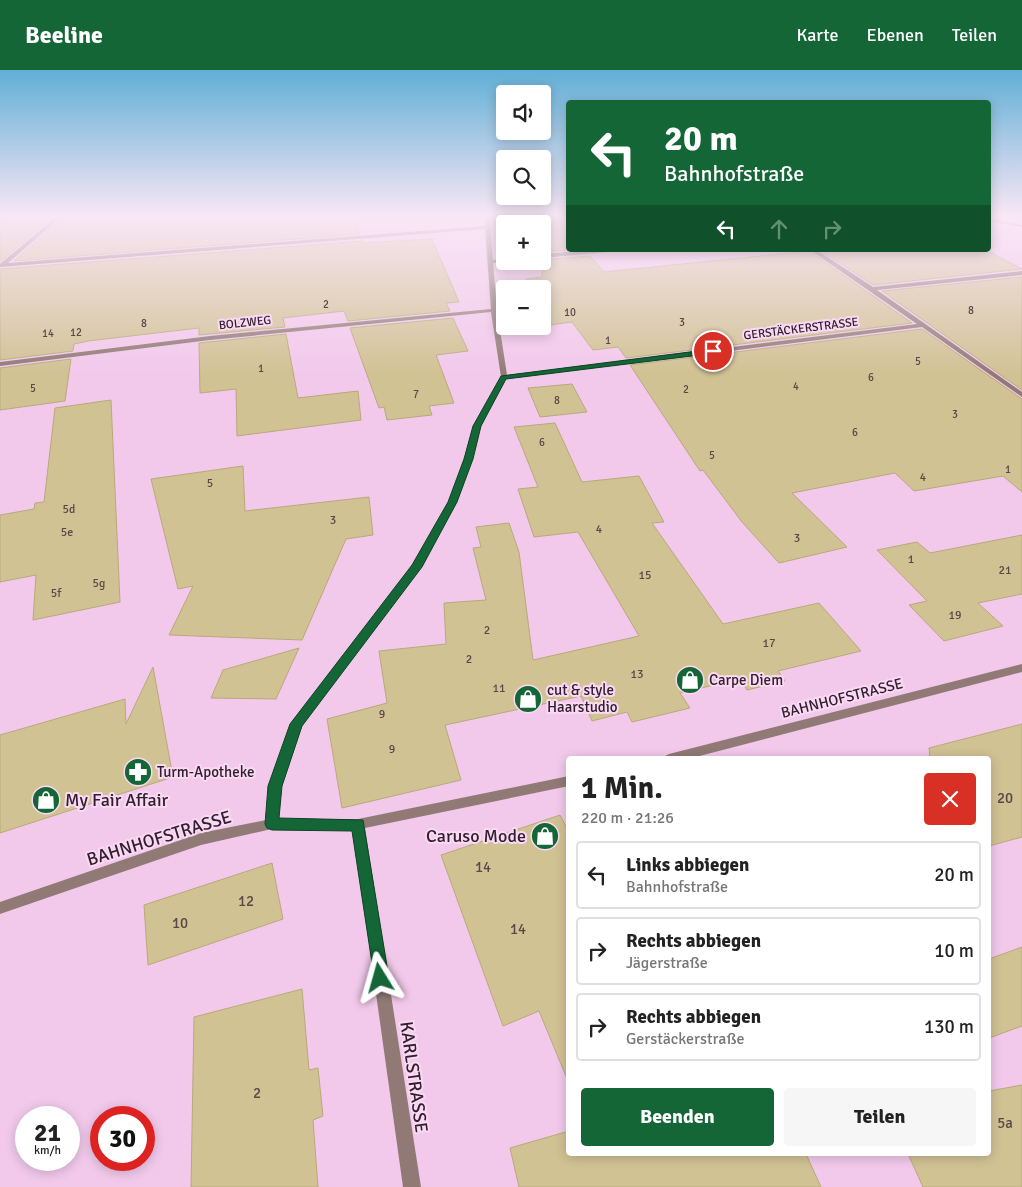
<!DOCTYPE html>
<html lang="de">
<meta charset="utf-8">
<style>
body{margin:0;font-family:Signika,sans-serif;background:#f6f6f6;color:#222;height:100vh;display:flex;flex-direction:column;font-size:19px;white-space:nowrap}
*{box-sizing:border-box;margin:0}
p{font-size:16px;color:#767676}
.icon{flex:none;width:28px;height:28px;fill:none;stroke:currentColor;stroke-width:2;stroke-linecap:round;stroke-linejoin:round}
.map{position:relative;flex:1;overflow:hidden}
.side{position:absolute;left:566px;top:686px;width:425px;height:400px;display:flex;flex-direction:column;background:#fff;border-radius:5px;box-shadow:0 2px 12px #0003}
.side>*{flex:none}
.hud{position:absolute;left:566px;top:30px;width:425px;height:152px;border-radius:5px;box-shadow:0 2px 12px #0003;background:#146637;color:#fff;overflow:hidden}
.controls{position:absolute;left:496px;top:15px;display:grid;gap:10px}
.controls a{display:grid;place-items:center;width:55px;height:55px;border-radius:5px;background:#fff;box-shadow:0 2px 12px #0003;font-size:25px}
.speed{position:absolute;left:15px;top:1036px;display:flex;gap:10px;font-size:25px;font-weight:700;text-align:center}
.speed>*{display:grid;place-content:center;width:65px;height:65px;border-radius:50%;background:#fff;box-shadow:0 2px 12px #0003;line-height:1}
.speed small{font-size:12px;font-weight:400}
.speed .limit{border:8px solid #d22;background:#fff;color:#111}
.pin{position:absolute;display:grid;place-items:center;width:42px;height:42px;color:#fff;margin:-21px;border:2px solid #fff;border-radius:50%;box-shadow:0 1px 5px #0007}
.me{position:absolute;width:55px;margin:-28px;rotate:352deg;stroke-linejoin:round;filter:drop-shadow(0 0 4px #0008)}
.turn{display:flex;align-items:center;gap:18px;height:105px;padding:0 15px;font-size:22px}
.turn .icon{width:65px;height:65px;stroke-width:2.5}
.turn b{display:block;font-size:35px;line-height:42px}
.lanes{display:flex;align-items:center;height:48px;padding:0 15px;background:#0003;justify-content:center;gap:25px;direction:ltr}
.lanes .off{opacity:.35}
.round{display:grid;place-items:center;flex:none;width:52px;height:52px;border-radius:5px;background:#f6f6f6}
.headline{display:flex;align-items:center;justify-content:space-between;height:85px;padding:0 15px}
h1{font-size:30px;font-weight:700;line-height:38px}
.button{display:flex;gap:10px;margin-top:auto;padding:10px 15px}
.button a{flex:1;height:58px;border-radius:5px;background:#146637;color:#fff;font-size:20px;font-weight:700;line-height:58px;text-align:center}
.button a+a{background:#f6f6f6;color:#222}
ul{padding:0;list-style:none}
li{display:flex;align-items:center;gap:15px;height:68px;margin:0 10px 8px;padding:0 5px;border:2px solid #e0e0e0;border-radius:5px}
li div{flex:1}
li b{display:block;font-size:19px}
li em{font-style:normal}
header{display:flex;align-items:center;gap:30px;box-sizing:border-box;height:70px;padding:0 25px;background:#146637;color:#fff}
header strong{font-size:24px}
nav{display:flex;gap:28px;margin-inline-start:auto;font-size:18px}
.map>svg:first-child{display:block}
.building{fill:#d1c294;stroke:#b8a97b}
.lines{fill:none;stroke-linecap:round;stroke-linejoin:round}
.minor{fill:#917a75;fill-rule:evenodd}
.route{fill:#146637;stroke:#0d4224}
.labels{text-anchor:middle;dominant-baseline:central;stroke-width:4;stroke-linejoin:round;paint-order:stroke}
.far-number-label{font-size:11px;fill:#584847}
.far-street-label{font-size:12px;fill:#30202d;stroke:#fbd9f4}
.number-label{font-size:12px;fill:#584847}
.poi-label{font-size:15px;fill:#30202d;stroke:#fbd9f4;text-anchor:start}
.street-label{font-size:15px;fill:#30202d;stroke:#fbd9f4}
.near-number-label{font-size:15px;fill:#584847}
.near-poi-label{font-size:18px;fill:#30202d;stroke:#fbd9f4;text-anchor:start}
.near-street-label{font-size:18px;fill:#30202d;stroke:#fbd9f4}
</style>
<header>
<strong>Beeline</strong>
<nav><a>Karte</a><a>Ebenen</a><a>Teilen</a></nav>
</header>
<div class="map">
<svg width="1022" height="1117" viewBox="0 0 1022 1117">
<rect width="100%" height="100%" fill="#f2c9eb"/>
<!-- building -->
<path class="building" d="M0,147H53L0,192Z
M63,147H354L360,164L14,191Z
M542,147H559L569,160V180L542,182Z
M432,169L459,232L446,233L450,241L348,251L344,241L283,248L285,257L199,265V258L88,271L74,274L73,281L0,290V199L362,171L363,173Z
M820,180H986L1022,199L873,215Z
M809,181L912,253L626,288L618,277L593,280L572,252L542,256V219H533L526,209L542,207V190L590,186L604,202Z
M1022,207V320L882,221Z
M453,248L468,281L436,285L454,333L429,336L432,345L387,350L384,337L379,338L350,258Z
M922,259L1022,329V422L1003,406L914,421L895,403L792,423L847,477L779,493L742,452L703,400L700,401L630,295Z
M286,264L298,328L358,321L361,350L237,366L236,319L200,323L199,273Z
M71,289L65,331L0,340V298Z
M572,314L587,342L540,347L528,318Z
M111,330L120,532L33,550L36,505L0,512V445L34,439L35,433L44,432L55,338Z
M555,353L582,412L639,406L664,452L652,453L723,554L819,533L861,581L778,601L785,611L747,620L740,609L680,623L690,638L632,652L627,642L592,651L581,626L445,655L461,710L342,738L327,649L387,633L379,581L446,574L444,533L486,530L473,478L481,477L476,457L509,453L519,482L533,590L639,566L578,462L534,467L518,419L538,417L514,357Z
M243,396L245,441L369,427L373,465L346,469L302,570L169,565L193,516L178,519L151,409Z
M1022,465V524L978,533L1003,556L944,571L909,535L927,531L877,480L917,472L930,483Z
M299,578L276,629L211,628L223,600Z
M153,597L173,707L0,763V665L125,629L126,654Z
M1022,654V767L989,776V689H930L929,678Z
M560,745L569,762L568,1011L539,941L503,956L441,785Z
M272,793L283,849L148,895L144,835Z
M1022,877V956L989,968V889Z
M302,919L309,1000L318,998L323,1046L313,1050L318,1117H191L194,947Z
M1022,1015V1117H923L908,1084H989V1021Z
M569,1061V1084H806L821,1117H519L510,1078Z"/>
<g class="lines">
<!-- minor -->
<path class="minor" d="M56,147H61L8,193L485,156V147H489L493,190L505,188V191H506L493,193L497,240L507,305L917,254L810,180H817L873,217L1022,201V205L877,220L1022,322V327L922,257L506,309L481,356L472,389L457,432L421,497L302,656L281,716L279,749H358L569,706V716L365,758L421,1117H403L353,759H272L201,775L0,844V832L201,763L266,750L269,716L293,651L412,496L449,432L464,389L473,356L501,307L491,242L210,270L0,296V292L210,266L491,239L485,159L0,197V194Z
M989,149L1022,155V157L989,151Z
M592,180H612L609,182L542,188V184Z
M1022,594V602L688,689H663L665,686L669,684Z"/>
</g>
<!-- sky -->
<linearGradient id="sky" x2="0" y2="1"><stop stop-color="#61afd6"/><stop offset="0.48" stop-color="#f9e7f6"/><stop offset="1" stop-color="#f9e7f6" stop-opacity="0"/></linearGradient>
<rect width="1022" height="304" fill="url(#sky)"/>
<!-- route -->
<path class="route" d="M713,279H716V283L506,309L481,356L473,389L457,432L422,497L302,656L282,716L279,748L363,750L389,908L386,913L380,916L375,913L352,761L272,760L267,758L265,754L268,716L290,654L412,495L448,432L464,389L473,356L501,306Z"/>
<!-- icons -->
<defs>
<symbol id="shop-disc" viewBox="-11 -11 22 22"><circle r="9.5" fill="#146637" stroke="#fbd9f4"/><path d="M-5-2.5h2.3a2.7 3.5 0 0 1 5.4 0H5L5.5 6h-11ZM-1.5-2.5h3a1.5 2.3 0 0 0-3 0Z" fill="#fff"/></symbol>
<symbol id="pharmacy-disc" viewBox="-11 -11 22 22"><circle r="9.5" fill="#146637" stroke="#fbd9f4"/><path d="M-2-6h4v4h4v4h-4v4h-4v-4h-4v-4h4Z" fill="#fff"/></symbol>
</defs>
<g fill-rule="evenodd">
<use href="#shop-disc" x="674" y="594" width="32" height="32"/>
<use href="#shop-disc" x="512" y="613" width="32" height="32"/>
<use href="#pharmacy-disc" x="122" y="686" width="32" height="32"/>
<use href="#shop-disc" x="30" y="714" width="32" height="32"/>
<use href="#shop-disc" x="529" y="750" width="32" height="32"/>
</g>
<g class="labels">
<!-- far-number labels -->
<g class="far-number-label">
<text x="326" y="234">2</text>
<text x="971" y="240">8</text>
<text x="570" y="242">10</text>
<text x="682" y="252">3</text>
<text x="144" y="253">8</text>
<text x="76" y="262">12</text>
<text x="48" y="263">14</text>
<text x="608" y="270">1</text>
<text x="918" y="291">5</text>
<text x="261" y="298">1</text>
<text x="871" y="307">6</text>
<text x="796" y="316">4</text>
<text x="33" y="318">5</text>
<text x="686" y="319">2</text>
<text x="416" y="324">7</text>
<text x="557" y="330">8</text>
<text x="955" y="344">3</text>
<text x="855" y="362">6</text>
<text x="542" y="372">6</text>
<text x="712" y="385">5</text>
<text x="1008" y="399">1</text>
</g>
<!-- far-street labels -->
<g class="far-street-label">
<text transform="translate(245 253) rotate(-6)">BOLZWEG</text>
<text transform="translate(801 259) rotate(-7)">GERSTÄCKERSTRASSE</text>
</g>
<!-- number labels -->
<g class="number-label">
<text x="923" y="407">4</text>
<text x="210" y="413">5</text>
<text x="69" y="439">5d</text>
<text x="333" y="450">3</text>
<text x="599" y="459">4</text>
<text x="67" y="462">5e</text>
<text x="797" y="468">3</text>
<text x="911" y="489">1</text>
<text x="1005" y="500">21</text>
<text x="645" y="505">15</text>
<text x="99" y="513">5g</text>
<text x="56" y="523">5f</text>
<text x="955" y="545">19</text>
<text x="487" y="560">2</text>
<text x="769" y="573">17</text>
<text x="469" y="589">2</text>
<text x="637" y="604">13</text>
<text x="499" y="618">11</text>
<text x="382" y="644">9</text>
<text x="392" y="679">9</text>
</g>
<!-- poi labels -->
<g class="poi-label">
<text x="709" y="610">Carpe Diem</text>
<text x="547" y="620">cut &amp; style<tspan x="547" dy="17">Haarstudio</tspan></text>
<text x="157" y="702">Turm-Apotheke</text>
</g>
<!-- street labels -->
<g class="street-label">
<text transform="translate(842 628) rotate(-14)">BAHNHOFSTRASSE</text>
</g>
<!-- near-number labels -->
<g class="near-number-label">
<text x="1005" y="728">20</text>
<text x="483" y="797">14</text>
<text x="246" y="831">12</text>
<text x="180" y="853">10</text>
<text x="518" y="859">14</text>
<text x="257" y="1023">2</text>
<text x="1005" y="1053">5a</text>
</g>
<!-- near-poi labels -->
<g class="near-poi-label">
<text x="65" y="730">My Fair Affair</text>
<text x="526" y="766" text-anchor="end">Caruso Mode</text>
</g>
<!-- near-street labels -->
<g class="near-street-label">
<text transform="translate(159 768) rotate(-17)">BAHNHOFSTRASSE</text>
<text transform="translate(414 1007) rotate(82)">KARLSTRASSE</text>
</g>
</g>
</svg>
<div class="controls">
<a><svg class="icon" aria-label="sound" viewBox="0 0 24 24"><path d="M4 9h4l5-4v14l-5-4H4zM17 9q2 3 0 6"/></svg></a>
<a><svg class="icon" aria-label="search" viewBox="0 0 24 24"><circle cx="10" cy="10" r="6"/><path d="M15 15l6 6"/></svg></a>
<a>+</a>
<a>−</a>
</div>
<div class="speed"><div>21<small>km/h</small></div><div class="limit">30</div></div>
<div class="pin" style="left:713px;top:281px;background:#d93025"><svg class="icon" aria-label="arrive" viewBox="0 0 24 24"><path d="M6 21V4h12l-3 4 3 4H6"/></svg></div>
<svg class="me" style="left:380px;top:908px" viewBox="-20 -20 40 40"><path d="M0-17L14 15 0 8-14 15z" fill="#146637" stroke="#fff" stroke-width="4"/></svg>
<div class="hud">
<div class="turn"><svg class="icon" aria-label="left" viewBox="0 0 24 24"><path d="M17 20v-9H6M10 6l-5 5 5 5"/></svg><div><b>20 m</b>Bahnhofstraße</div></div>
<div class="lanes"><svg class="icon" aria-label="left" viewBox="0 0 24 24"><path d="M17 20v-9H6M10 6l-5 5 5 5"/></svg><svg class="icon off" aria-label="ahead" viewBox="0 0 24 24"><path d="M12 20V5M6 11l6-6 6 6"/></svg><svg class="icon off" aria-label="right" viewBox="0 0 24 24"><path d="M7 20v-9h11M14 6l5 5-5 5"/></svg></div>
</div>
<section class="side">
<div class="headline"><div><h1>1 Min.</h1><p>220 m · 21:26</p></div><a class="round" style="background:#d93025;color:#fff"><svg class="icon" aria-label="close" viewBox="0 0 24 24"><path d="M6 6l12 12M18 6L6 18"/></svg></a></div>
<ul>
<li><svg class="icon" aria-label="left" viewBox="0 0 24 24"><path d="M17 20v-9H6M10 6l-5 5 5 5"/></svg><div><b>Links abbiegen</b><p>Bahnhofstraße</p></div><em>20 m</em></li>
<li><svg class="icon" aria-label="right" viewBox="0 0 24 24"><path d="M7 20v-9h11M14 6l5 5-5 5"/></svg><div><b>Rechts abbiegen</b><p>Jägerstraße</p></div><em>10 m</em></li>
<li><svg class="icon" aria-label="right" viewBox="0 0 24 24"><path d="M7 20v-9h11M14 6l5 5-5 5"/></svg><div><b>Rechts abbiegen</b><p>Gerstäckerstraße</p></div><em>130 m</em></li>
</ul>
<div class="button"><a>Beenden</a><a>Teilen</a></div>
</section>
</div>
